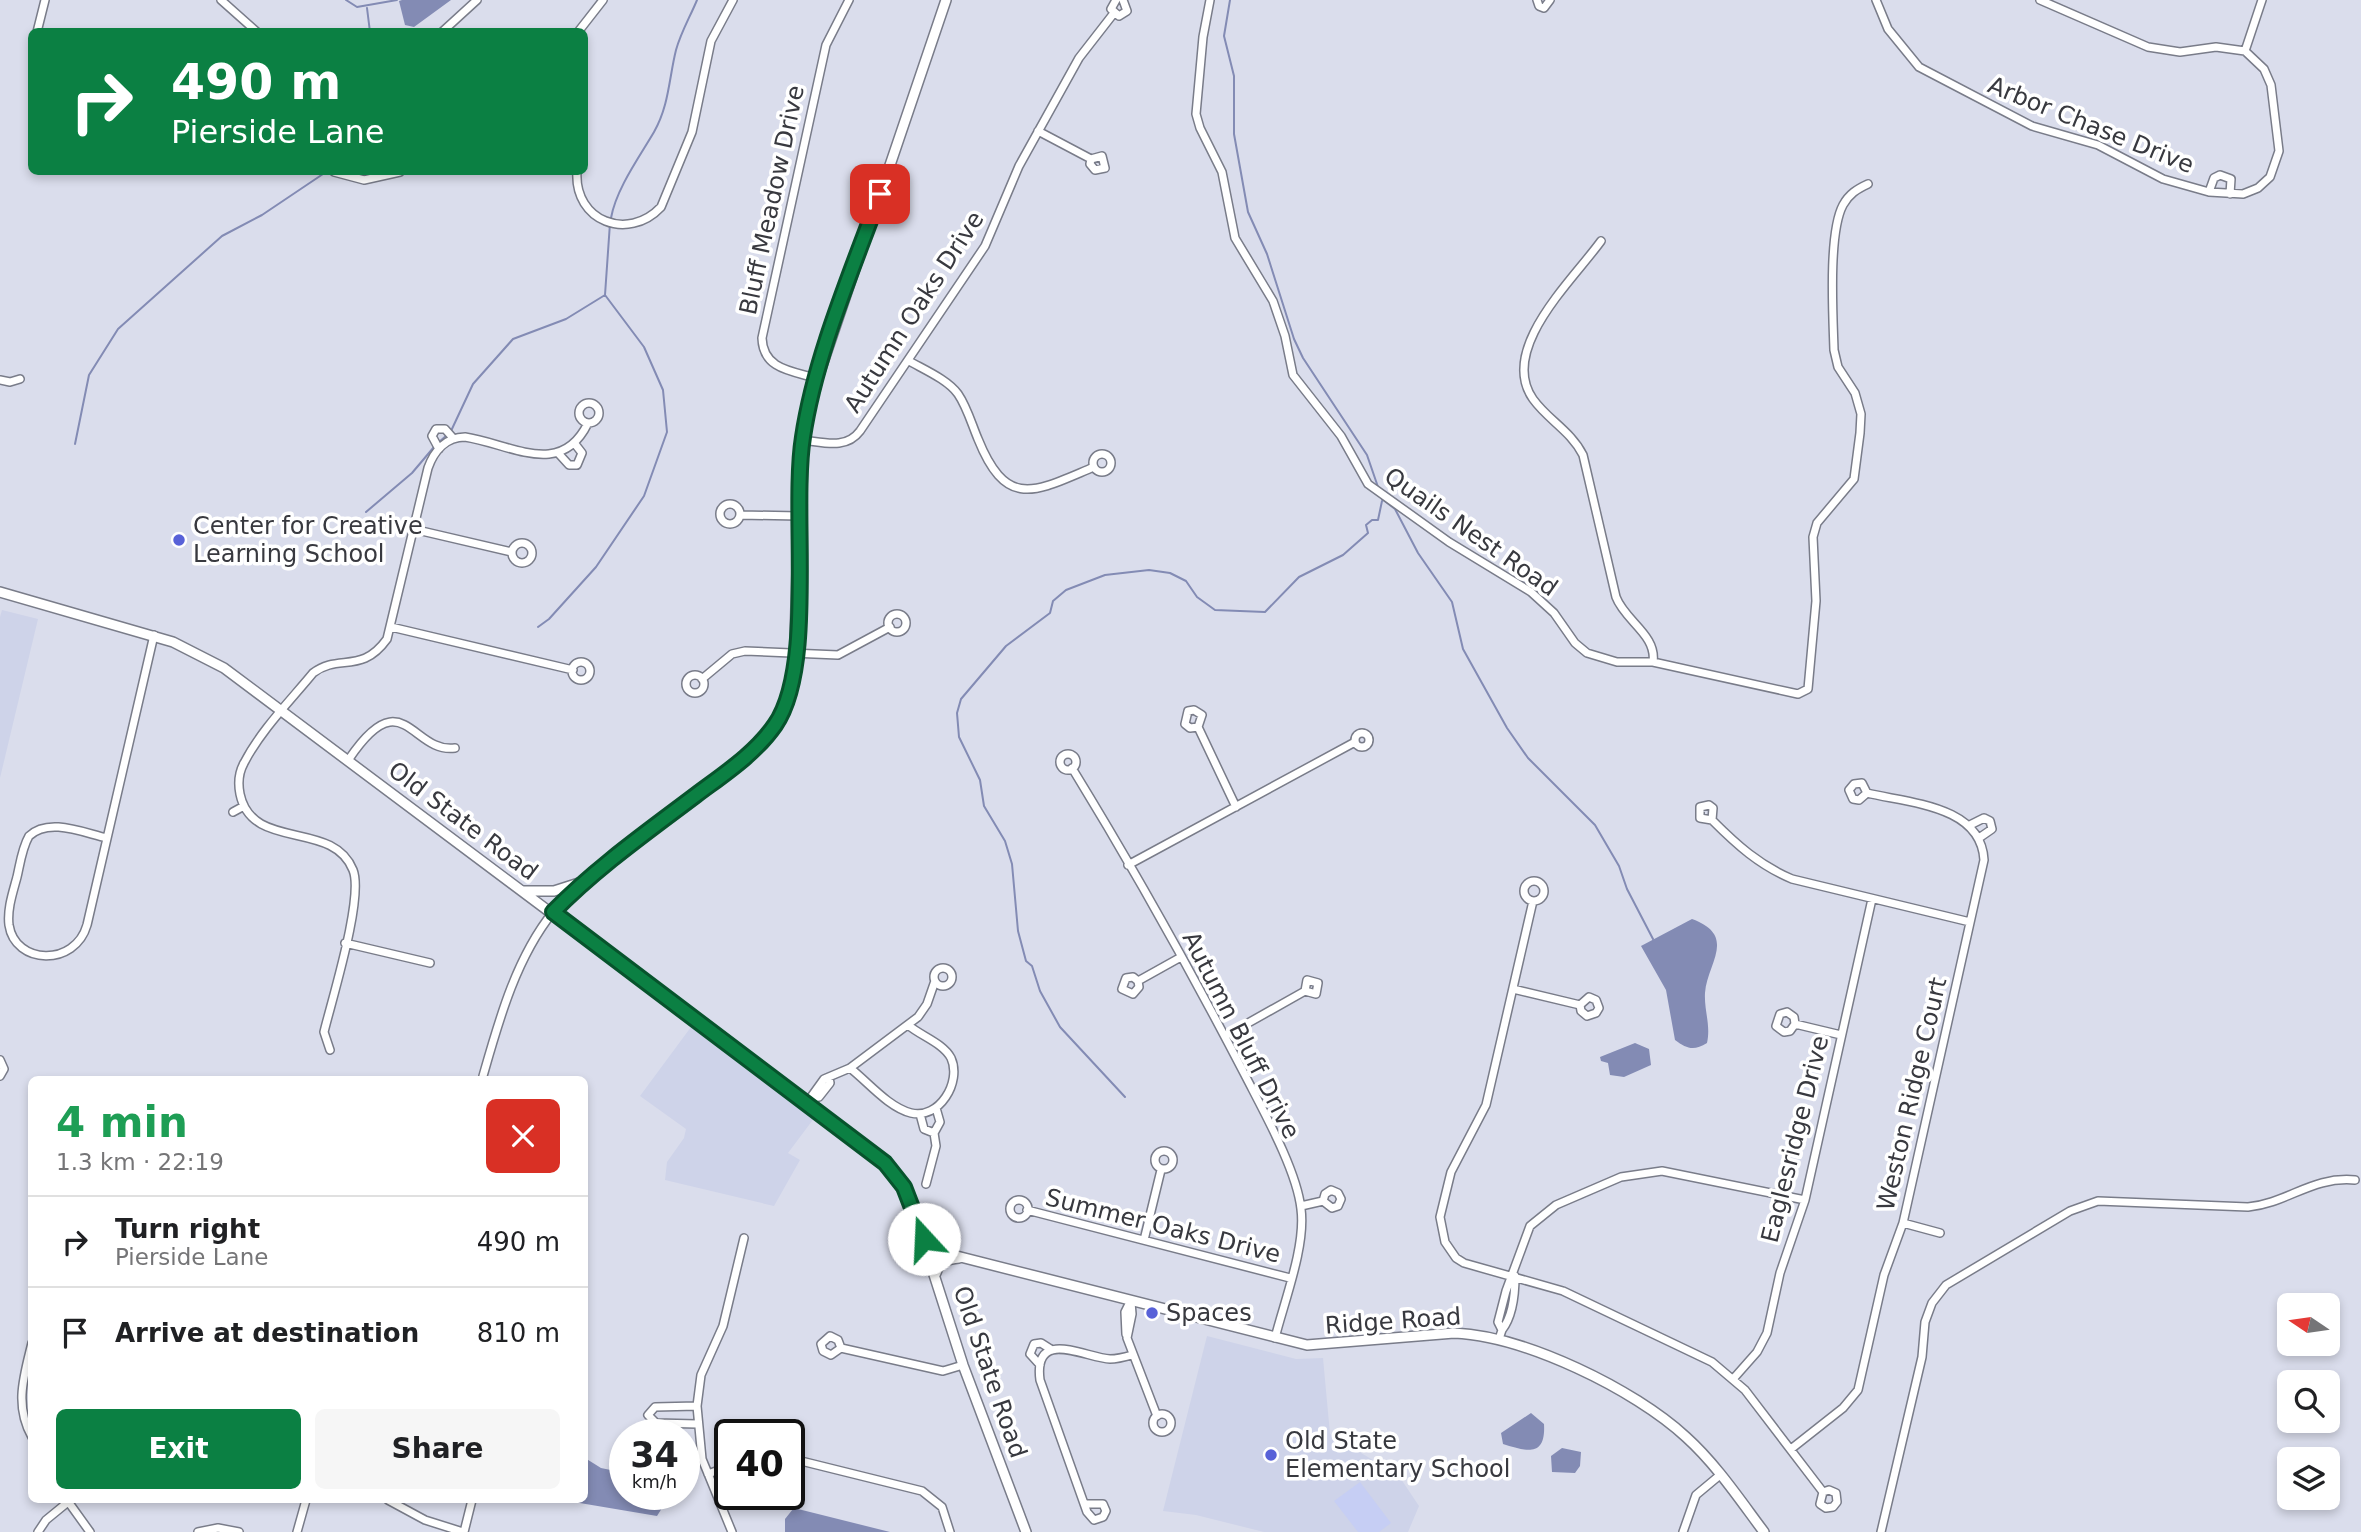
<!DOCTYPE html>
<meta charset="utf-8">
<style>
body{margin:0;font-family:"DejaVu Sans",sans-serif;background:#f6f6f6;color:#202124;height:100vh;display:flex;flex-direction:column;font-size:26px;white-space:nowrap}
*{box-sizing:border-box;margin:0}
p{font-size:23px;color:#757577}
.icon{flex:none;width:38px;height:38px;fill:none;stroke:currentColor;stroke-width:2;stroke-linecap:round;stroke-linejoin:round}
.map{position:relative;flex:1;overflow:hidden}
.drawer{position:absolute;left:28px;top:1076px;width:560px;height:427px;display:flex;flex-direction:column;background:#fff;border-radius:10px;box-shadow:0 4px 10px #0003}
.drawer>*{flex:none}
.hud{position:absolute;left:28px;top:28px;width:560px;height:147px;border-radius:10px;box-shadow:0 4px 10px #0003;background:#0b8043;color:#fff;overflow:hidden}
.needle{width:46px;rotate:283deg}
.buttons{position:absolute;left:2277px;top:1293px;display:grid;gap:14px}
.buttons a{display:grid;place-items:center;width:63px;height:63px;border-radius:10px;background:#fff;box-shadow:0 4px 10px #0003;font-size:35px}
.speed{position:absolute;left:609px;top:1419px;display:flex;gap:14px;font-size:35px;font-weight:700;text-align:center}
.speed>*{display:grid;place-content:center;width:91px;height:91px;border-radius:50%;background:#fff;box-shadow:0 4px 10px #0003;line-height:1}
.speed small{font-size:18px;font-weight:400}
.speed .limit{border:4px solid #111;border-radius:10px;background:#fff;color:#111}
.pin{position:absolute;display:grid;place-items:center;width:60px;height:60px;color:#fff;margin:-30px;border-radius:14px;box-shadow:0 4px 10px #0006}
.me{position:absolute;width:77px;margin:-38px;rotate:340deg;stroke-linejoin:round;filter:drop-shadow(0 0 5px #0008)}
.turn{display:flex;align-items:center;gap:24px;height:147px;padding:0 28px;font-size:32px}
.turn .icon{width:91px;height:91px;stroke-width:2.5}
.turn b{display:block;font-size:49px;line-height:60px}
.round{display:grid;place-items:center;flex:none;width:74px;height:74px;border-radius:10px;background:#f6f6f6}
.head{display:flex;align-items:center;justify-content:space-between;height:119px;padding:0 28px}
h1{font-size:42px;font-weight:700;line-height:52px;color:#1e9e55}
.cta{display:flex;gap:14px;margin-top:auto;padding:14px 28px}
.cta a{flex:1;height:80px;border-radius:10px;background:#0b8043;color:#fff;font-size:28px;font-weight:700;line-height:80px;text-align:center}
.cta a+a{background:#f6f6f6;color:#202124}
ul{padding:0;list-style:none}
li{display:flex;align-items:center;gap:21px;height:91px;padding:0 28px;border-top:2px solid #e0e0e0}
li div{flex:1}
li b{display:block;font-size:26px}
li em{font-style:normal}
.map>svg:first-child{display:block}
.built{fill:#ced3e9}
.green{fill:#c6cef4}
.water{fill:#838bb4}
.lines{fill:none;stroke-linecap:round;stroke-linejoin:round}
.stream{stroke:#838bb4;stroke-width:2}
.minor-casing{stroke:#797c89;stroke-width:10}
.tertiary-casing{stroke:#797c89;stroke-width:12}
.minor{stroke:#fff;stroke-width:7}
.tertiary{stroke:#fff;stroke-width:9}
.route-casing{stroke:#07532c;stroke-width:18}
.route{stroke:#0b8043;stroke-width:12}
.poi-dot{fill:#5861d8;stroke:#fff;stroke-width:2.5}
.labels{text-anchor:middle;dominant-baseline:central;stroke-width:7;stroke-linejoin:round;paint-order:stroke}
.street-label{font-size:24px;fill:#38393f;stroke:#fff}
.poi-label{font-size:24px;fill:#38393f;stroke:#fff;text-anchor:start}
</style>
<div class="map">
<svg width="2361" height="1532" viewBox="0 0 2361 1532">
<rect width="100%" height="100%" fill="#daddec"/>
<!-- built -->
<path class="built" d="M2,610L38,619L0,778V617Z
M691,1027L815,1117L788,1153L800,1160L774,1206L665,1180L667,1162L684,1138L686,1129L640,1096Z
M1207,1336L1296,1359L1323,1358L1330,1434L1399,1476L1419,1506L1408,1532H1264L1196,1515L1163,1511Z"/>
<!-- green -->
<path class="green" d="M1360,1482L1391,1523L1379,1532H1358L1334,1501Z"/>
<!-- water -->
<path class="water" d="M402,0H451L414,27L405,25L399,1Z
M1692,919C1738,936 1707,963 1705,993C1704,1011 1711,1025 1707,1043C1694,1051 1687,1049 1675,1040L1666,990L1641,946Z
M1635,1043L1649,1049L1651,1065L1624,1077L1610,1075L1608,1063L1601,1061L1600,1057Z
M1531,1413L1544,1424C1546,1458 1526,1451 1503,1444L1501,1433Z
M1562,1448L1581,1452L1580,1466L1575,1473L1552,1472L1551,1456Z
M585,1458L601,1468L625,1473V1494L669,1495V1497L657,1516L562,1500H584Z
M793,1509H798L890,1532H785V1519Z"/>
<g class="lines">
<!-- stream -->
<path class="stream" d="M346,0L357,7L397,0
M1230,0L1224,36L1234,76V134L1248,212L1267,254L1294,339L1303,358L1367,455L1378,487
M367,8L370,32
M611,218C616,189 640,156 654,132C669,106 669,78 676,50C681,32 690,17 697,0
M451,431L473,384L513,339L566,319L605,295
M438,443L447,435
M75,444L89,375L118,329L222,236L262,215L326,172
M1382,499L1395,509L1418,553L1452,602L1463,649L1507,728L1528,758L1595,825L1619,866L1627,889L1653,939
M366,512L412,473L434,447
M538,627L549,619L596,567L644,496L667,432L663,390L644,347L605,295L610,223
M1125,1097L1060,1027L1040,991L1032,966L1026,961L1018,931L1012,864L1005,841L984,806L980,780L959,737L957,713L961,699L1006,646L1050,613L1053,601L1066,590L1105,575L1149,570L1170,573L1186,581L1197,597L1215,610L1265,612L1299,577L1343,555L1368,533L1366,525L1372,520H1378L1382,501"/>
<defs>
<path id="minor" d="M221,0L257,32
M1116,0L1111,9L1119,16L1127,11L1123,0
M1210,0L1203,37L1196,114L1200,128L1222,172L1235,238L1273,301L1285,336L1293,375L1341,436L1368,484L1449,542L1531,592L1554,613L1575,643L1587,653L1617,662H1653L1798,694L1808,689L1816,601L1813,537L1817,523L1854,479L1860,433L1861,414L1855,393L1838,367L1834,350C1833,316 1828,233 1843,205C1849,194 1857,189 1868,184
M1537,0L1539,6L1544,8L1550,0
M1876,0L1888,29L1919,67L2032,126L2098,145L2163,179L2209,192L2243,194L2258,188L2270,177L2279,151L2271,85L2264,69L2245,51L2216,47L2180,52L2148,47L2040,0
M37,32L45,0
M442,32L477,0
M578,32L603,0
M2245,51L2262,0
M1038,131L1091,159L1090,164L1095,170L1105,168L1102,156L1091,159
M334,172L364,180L400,172
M577,172C574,221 628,242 661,207L692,132L711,41L733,0
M2209,192L2214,178L2220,175L2231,179L2230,194
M1601,241C1573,280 1498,349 1533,399C1548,420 1571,431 1583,455L1616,597C1625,621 1657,635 1653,662
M909,361C925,370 948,380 958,394C967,407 972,425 978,439C1007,511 1036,491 1094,467
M816,378C791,371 763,369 762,338L826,45L849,0
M0,380L10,382L20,379
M579 413a10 10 0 1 1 20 0a10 10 0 1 1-20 0Z
M802,440C823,442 846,450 860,431L985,246L1019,166L1079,58L1114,13
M439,449L432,436L436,429H445L453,438
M559,454L569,465H577L582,453L575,444
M1093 463a9 9 0 1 1 18 0a9 9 0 1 1-18 0Z
M720 514a10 10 0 1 1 20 0a10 10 0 1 1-20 0Z
M740,515L799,516
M413,529L512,552
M512 553a10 10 0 1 1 20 0a10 10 0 1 1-20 0Z
M888 623a9 9 0 1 1 18 0a9 9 0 1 1-18 0Z
M391,627L573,670
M572 671a9 9 0 1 1 18 0a9 9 0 1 1-18 0Z
M686 684a9 9 0 1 1 18 0a9 9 0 1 1-18 0Z
M702,679L732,654L745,651L838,655L890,627
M1198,727L1190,728L1185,724L1188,711L1194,710L1202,715L1198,727L1236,807
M1355 740a7 7 0 1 1 14 0a7 7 0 1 1-14 0Z
M1060 762a8 8 0 1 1 16 0a8 8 0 1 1-16 0Z
M349,759C403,679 412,754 455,748
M1072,768C1134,869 1192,973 1246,1077C1264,1112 1297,1171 1301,1209C1306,1246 1284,1302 1275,1338
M233,812L244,806
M1712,820L1700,818V807L1709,805L1713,808L1712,820C1737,845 1759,865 1792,879L1970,922
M1970,825L1984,818L1990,821L1992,829L1979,838
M107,838C84,833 49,817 29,836C22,848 20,864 17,877C13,892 7,909 9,925C15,965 75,967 87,925L154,635
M1128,865L1355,742
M1524 891a10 10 0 1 1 20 0a10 10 0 1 1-20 0Z
M1533,901L1486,1105L1451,1172L1440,1217L1445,1242L1456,1258L1464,1263L1563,1291L1712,1362L1745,1390L1823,1492L1829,1490L1836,1493L1837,1502L1833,1507L1826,1508L1820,1504L1823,1492
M345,943L430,963
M934 977a9 9 0 1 1 18 0a9 9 0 1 1-18 0Z
M1138,981L1139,987L1133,994L1122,989L1126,978L1133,977L1138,981L1181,957
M1513,989L1580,1005L1581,1011L1587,1016L1596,1013L1599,1008L1596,1000L1589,997L1580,1005
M1795,1024L1790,1031L1784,1032L1776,1026L1780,1014L1787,1012L1794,1017L1795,1024L1841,1035
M1225,1036L1305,991L1316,994L1318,983L1307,980L1305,991
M330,1050L324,1032C332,999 364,897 353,870C333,819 252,852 240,794C238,784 239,772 244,763C261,730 290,701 313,673C339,653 361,675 387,639L428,468C434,451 446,437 465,437C511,444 561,479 588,423
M0,1060L4,1069L0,1076
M850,1068C868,1082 888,1107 911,1113C939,1120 962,1082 951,1058C943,1043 921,1036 908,1025
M483,1076C499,1020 516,958 553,912
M811,1098L819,1097L830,1083L829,1078
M806,1104L824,1079L850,1068L918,1017L927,1004L935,981
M920,1114L924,1129L934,1133L940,1122L936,1108
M1155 1160a9 9 0 1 1 18 0a9 9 0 1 1-18 0Z
M926,1184L936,1146L934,1133
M1010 1209a9 9 0 1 1 18 0a9 9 0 1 1-18 0Z
M1301,1206L1323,1201L1332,1208L1338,1206L1341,1199L1338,1193L1331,1190L1325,1194L1323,1201
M1027,1210L1290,1278
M1903,1223L1940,1233
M1144,1240L1161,1170
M1131,1302L1132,1314L1127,1338L1157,1416
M1502,1330C1513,1316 1515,1294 1515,1276
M1126,1334L1125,1312L1130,1302
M1499,1339L1502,1330L1498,1322L1506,1291L1530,1226L1556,1205L1621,1177L1662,1171L1805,1200
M32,1343C24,1376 14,1405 32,1437
M841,1348L831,1355L823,1351L821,1344L830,1336L838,1340L841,1348L943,1371L963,1365
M1040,1365L1030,1354L1034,1344L1041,1343L1052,1350
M1734,1378L1757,1352L1767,1333L1780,1273L1805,1200L1872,899
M697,1406L655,1407L648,1415L656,1423L697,1424
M1153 1423a9 9 0 1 1 18 0a9 9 0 1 1-18 0Z
M1791,1449L1843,1408L1858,1390L1884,1275L1903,1223L1984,860C1981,805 1908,803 1867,793L1862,783L1854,784L1849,790L1853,799L1859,800L1867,793
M789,1458L922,1491L942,1507L950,1532
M708,1474L730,1466
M67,1500L90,1532
M388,1500L425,1520L463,1532
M1087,1504H1103L1106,1511L1103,1517L1094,1520L1087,1512L1040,1380C1033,1327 1086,1358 1110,1359C1118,1359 1125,1357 1132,1355
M38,1532L46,1520L68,1502
M198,1532L218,1528L239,1532
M297,1532L306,1500
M464,1532L472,1500
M732,1532L702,1459L697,1406L701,1375L723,1326L744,1238
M1683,1532L1696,1495L1720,1475
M1881,1532L1922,1357L1925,1322L1932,1303L1946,1285L2070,1211L2098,1201L2248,1207C2288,1203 2312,1176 2355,1180"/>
<path id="tertiary" d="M0,592L173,642L224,668L885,1163L911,1203L963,1365L1026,1532
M524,891H554L579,883
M553,912L584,881L744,758L776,724L786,706L794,672L800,478L809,404L946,0
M926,1241L937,1251L1307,1345L1454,1333C1525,1336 1634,1389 1686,1437C1716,1464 1740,1500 1764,1532
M936,1273C939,1262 948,1259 959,1258"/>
</defs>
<!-- minor casing -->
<use href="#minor" class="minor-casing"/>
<!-- tertiary casing -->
<use href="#tertiary" class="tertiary-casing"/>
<!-- minor -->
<use href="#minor" class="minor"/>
<!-- tertiary -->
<use href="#tertiary" class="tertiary"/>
</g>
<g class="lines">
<defs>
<path id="route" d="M880,194C852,271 815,356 803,437C791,512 816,666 775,725C755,754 724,774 696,795C647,832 596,868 553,912L885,1163L904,1187L924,1239"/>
</defs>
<!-- route casing -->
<use href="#route" class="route-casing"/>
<!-- route -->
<use href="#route" class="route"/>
</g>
<!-- markers -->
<g class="poi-dot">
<circle cx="179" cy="540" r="7"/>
<circle cx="1152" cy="1313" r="7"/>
<circle cx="1271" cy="1455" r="7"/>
</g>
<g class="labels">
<!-- street labels -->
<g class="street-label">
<text transform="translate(2091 125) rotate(22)">Arbor Chase Drive</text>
<text transform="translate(772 200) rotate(-78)">Bluff Meadow Drive</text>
<text transform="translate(914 312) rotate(-57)">Autumn Oaks Drive</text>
<text transform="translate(1471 532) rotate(35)">Quails Nest Road</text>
<text transform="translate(463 821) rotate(37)">Old State Road</text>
<text transform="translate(1241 1035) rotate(63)">Autumn Bluff Drive</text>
<text transform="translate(1912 1094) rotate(-77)">Weston Ridge Court</text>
<text transform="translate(1795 1139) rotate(-76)">Eaglesridge Drive</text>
<text transform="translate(1163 1226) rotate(14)">Summer Oaks Drive</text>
<text transform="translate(1393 1321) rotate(-4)">Ridge Road</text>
<text transform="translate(990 1372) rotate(71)">Old State Road</text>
</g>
<!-- poi labels -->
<g class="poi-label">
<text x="193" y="526">Center for Creative<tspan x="193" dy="28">Learning School</tspan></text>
<text x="1166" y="1313">Spaces</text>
<text x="1285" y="1441">Old State<tspan x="1285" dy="28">Elementary School</tspan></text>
</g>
</g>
</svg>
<div class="buttons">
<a><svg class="needle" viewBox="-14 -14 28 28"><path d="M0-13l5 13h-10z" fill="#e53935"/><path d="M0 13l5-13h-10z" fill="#757577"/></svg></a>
<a><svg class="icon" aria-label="search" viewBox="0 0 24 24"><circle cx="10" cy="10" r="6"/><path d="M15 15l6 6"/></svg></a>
<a><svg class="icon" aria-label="layers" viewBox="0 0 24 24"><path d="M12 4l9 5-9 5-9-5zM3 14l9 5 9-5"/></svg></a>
</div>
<div class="speed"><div>34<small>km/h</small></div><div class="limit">40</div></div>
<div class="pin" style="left:880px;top:194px;background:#d93025"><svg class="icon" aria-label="arrive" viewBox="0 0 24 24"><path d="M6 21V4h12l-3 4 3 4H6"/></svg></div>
<svg class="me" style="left:924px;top:1239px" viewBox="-20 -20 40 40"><circle r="19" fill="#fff"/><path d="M0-13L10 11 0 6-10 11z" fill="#0b8043"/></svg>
<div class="hud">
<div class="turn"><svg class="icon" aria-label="right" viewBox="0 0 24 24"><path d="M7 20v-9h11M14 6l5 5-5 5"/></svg><div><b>490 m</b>Pierside Lane</div></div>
</div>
<section class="drawer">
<div class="head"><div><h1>4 min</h1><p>1.3 km · 22:19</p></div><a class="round" style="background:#d93025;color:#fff"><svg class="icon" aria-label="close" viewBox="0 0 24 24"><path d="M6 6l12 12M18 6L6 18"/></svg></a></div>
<ul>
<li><svg class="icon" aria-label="right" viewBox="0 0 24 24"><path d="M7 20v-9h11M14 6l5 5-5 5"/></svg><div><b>Turn right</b><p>Pierside Lane</p></div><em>490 m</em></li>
<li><svg class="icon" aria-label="arrive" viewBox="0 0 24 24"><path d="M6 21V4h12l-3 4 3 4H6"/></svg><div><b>Arrive at destination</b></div><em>810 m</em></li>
</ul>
<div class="cta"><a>Exit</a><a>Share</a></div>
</section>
</div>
